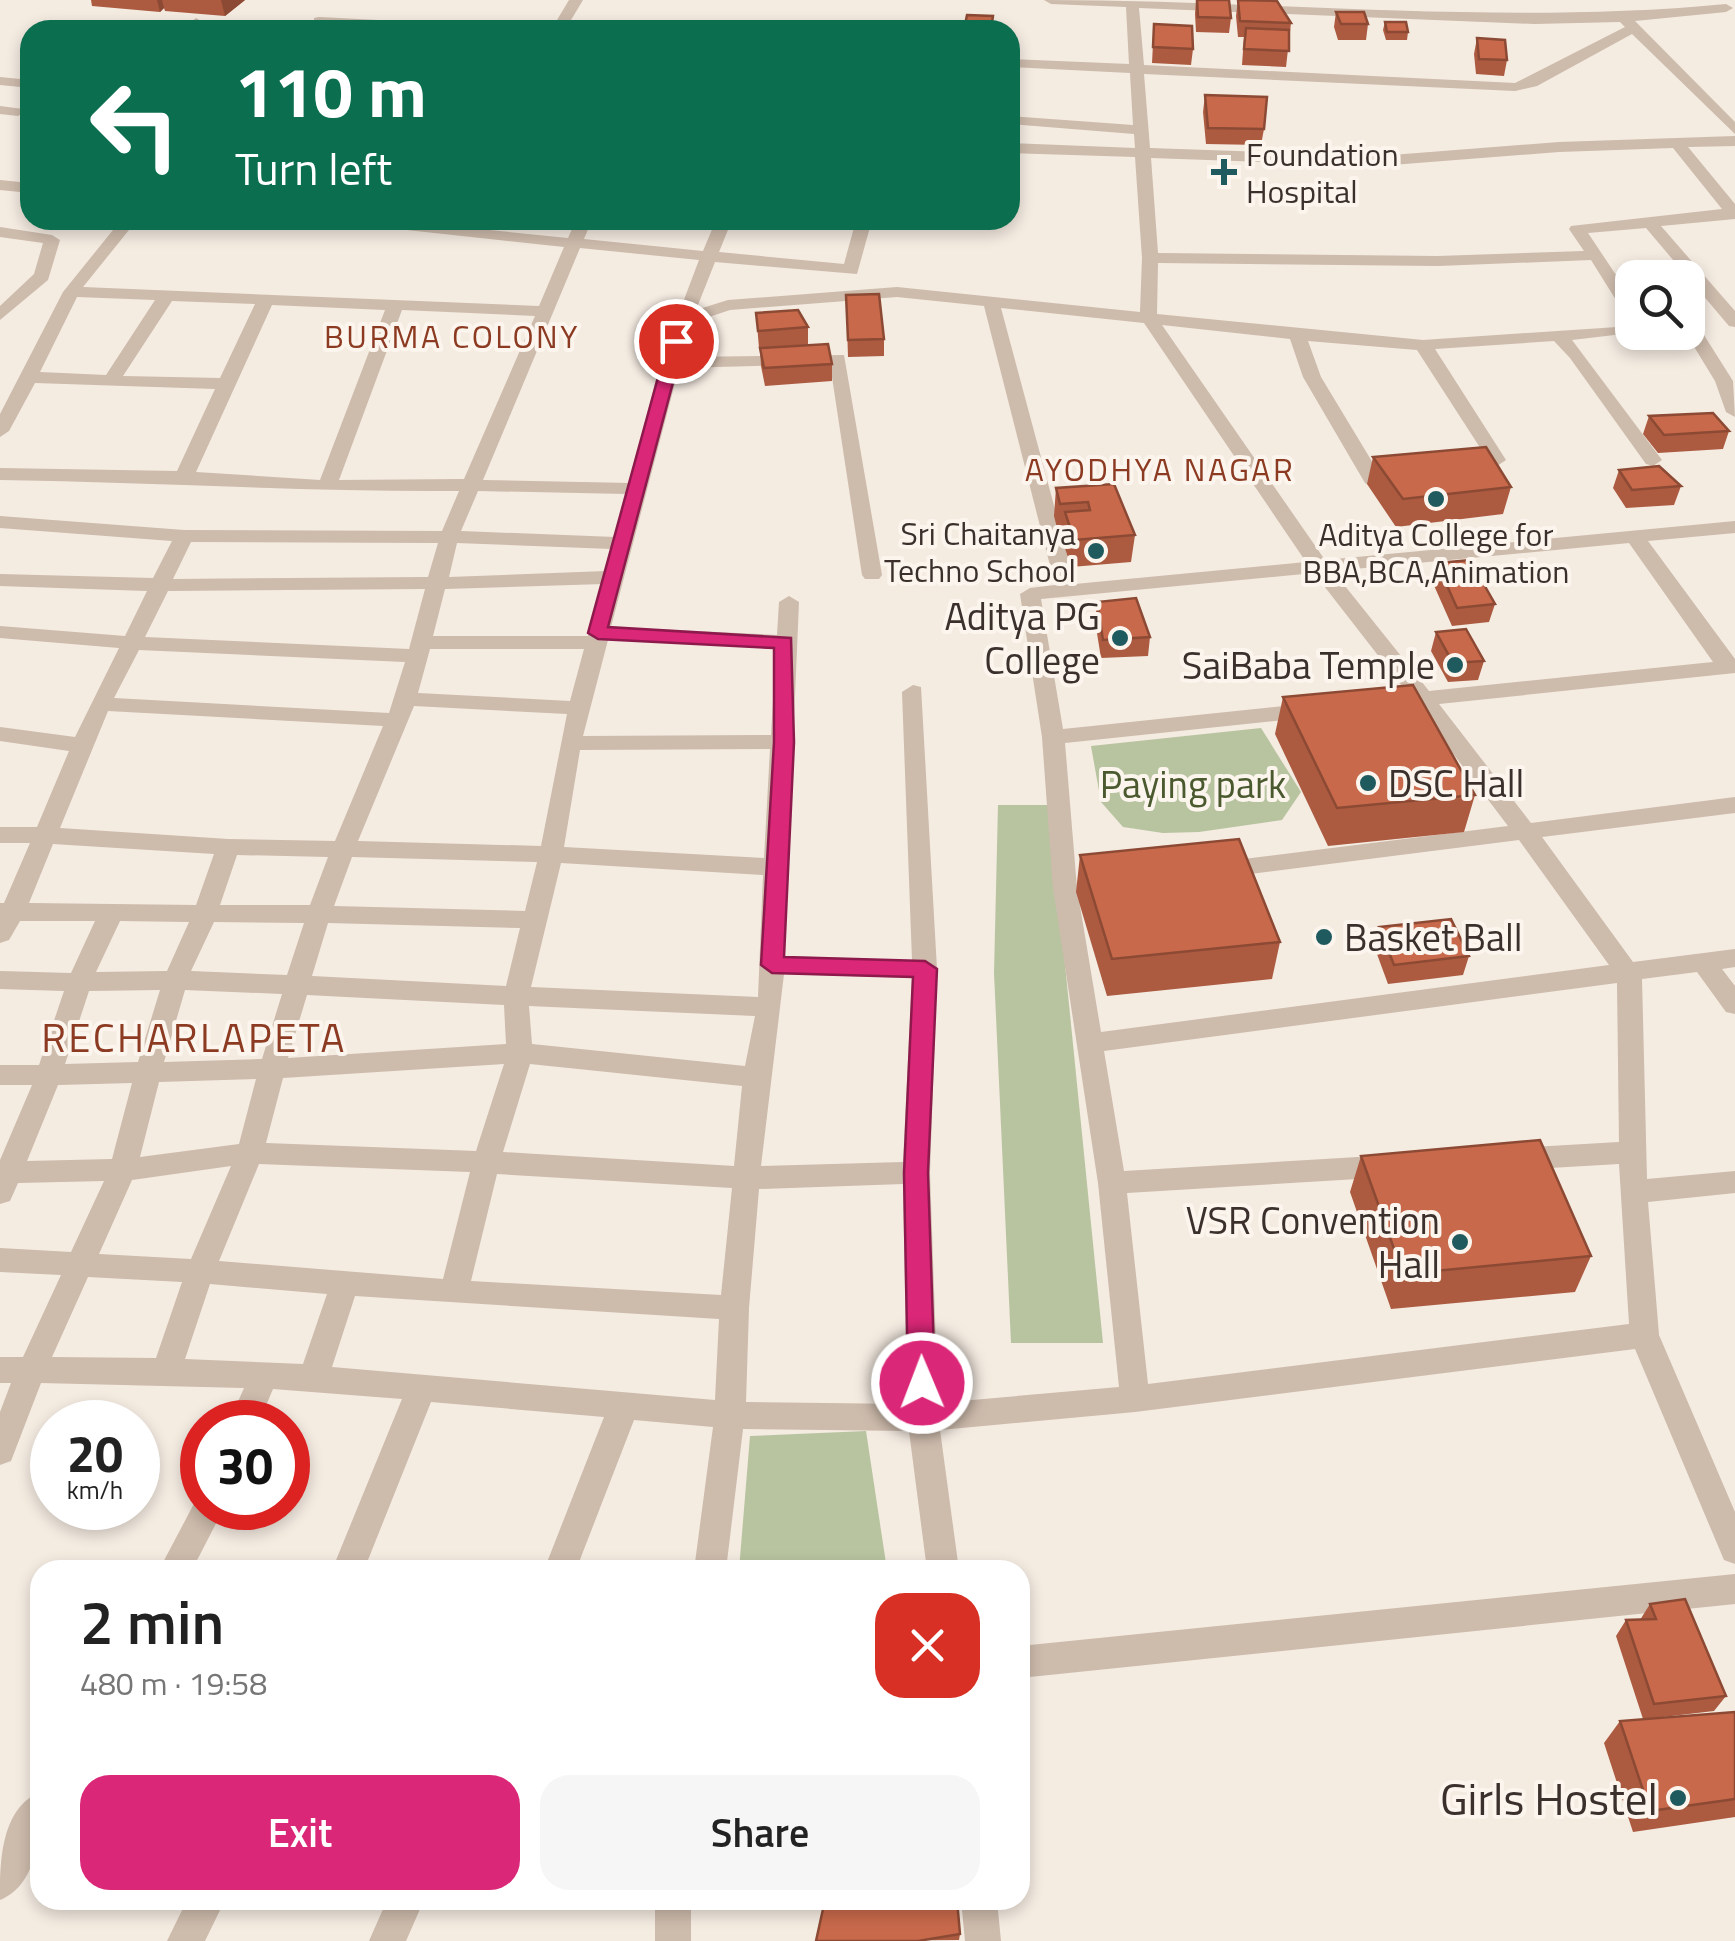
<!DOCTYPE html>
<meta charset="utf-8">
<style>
body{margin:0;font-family:"Titillium Web",sans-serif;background:#f6f6f6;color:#222;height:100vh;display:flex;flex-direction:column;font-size:38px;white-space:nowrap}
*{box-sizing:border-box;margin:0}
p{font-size:32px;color:#767676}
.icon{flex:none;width:55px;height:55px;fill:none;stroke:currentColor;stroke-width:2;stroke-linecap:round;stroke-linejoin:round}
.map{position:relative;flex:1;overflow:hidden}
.drawer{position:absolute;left:30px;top:1560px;width:1000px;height:350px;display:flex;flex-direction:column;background:#fff;border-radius:30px;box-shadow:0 5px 15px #0003}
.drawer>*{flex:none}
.guide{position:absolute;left:20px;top:20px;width:1000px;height:210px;border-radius:30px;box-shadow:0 5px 15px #0003;background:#0b6e4f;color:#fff;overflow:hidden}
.fabs{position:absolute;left:1615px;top:260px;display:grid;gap:20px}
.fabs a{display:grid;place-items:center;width:90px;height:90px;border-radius:20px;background:#fff;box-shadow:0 5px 15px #0003;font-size:50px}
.speed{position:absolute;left:30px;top:1400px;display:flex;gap:20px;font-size:50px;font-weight:700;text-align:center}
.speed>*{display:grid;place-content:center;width:130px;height:130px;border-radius:50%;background:#fff;box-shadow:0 5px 15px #0003;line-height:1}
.speed small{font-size:25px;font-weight:400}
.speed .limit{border:15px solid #d22;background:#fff;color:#111}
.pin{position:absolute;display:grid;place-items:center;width:85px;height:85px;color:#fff;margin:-42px;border:5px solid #fff;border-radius:50%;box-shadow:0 2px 10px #0007}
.me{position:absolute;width:110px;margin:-55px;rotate:359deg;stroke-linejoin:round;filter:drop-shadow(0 0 8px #0008)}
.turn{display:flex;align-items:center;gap:35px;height:210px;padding:0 50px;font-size:45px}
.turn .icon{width:130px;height:130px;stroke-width:2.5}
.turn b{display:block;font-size:70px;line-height:85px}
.round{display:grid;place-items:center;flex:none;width:105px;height:105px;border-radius:30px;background:#f6f6f6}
.headline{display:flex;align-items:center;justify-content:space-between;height:170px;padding:0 50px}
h1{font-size:60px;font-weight:600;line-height:75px}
.button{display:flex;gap:20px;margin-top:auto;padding:20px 50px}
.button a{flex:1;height:115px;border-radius:30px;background:#db2777;color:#fff;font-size:40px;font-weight:600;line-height:115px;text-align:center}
.button a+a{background:#f6f6f6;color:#222}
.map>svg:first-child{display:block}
.green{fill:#b8c4a0}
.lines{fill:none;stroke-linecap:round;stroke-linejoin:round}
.minor{fill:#cdbbac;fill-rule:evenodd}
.wall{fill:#ac5a40}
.shaded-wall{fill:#8c4a34}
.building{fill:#c8694b;stroke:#8c4a34;stroke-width:2.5}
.route{fill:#db2777;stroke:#8e194d;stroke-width:2.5}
.poi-dot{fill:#1f5a5e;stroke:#fbf5ee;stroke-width:4}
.labels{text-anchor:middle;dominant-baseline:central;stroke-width:8;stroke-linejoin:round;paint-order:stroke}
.far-poi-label{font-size:32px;fill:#3b302b;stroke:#fbf5ee;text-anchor:start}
.far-neighbourhood-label{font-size:32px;letter-spacing:2.5px;fill:#8c3b22;stroke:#fbf5ee}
.poi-label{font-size:38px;fill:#3b302b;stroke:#fbf5ee;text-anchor:end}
.park-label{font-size:38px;fill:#4a5a2e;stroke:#fbf5ee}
.neighbourhood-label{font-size:40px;letter-spacing:2.5px;fill:#8c3b22;stroke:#fbf5ee}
.near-poi-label{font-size:45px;fill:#3b302b;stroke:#fbf5ee;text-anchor:end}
</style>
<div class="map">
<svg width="1735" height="1941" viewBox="0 0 1735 1941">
<rect width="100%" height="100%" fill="#f4ebe1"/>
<!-- green -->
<path class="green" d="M1261,728L1301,792L1282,820L1199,832L1163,833L1123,827L1101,802L1091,746Z
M998,805H1049L1103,1343H1011L994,973Z
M866,1431L887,1570H739L750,1436Z"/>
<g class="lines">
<!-- minor -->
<path class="minor" d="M569,0H583L565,30H551Z
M1044,0C1273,0 1498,26 1726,4L1733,8L1726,12L1635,21L1735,122V134L1632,34L1537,86L1515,91L1144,74L1150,148L1379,156L1559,142L1735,136V146L1688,147L1735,204V219L1661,226L1735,311V327L1729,326L1646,228L1588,233L1632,299V317L1626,316L1591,260L1438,266L1158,263L1157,314L1423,340L1632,326V332H1640L1572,340L1662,460L1653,466L1646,464L1570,358L1554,341L1435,349L1506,460L1497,466L1488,460L1417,350L1308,341L1321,377L1385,483L1375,489L1365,483L1303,377L1290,339L1162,325L1325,560L1735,521V533L1648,541L1735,659V673L1439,704L1531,823L1735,797V813L1542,837L1633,962L1735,949V967L1722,969L1735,986V1014L1726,1012L1697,972L1642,979L1647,1179L1735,1171V1193L1648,1202L1659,1335L1735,1512V1564L1724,1560L1635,1349L1135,1412L940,1430L959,1570H927L909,1431L743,1429L726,1570H694L713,1427L634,1420L576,1570H544L604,1417L431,1402L364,1570H332L402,1399L273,1389L259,1422H229L244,1388L41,1383L11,1461L0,1465V1412L11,1383H0V1357H23L61,1275L0,1272V1248L71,1252L104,1181L18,1183L10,1201L0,1204V1160L32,1085H0V1065H39L64,991L0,989V971L71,973L95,921H20L9,940L0,943V903H4L30,843H0V827H37L69,751L0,741V727L75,737L119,648L0,638V626L125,636L147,591L0,586V574L153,578L172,541L0,528V516L184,530L442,531L459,491C306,492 153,482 0,480V468L177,471L215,389L35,383L9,431L0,437V414L63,292L121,220H137L83,287L539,306L564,247L361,225L353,220L445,226L448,220H464L460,227L568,238L576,220H592L584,239L703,251L716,220H732L719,252L844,264L856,220H872L857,274L715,262L696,310L728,300L897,287L1140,312L1142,258L1135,157L1010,153V143L1135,148L1134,134L1010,124V116L1133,125L1130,73L1010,67V59L1129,64L1126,7L1051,4ZM1139,8L1534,24L1620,22L1625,27L1515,83L1144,65ZM1673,148L1722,209L1571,226L1569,229L1584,251L1438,256L1158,253L1151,158L1379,166L1559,152ZM580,248L699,260L660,363L630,483L483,480ZM77,297L155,300L106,375L40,372ZM897,297L984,306L1055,585L1030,588L1020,594L1042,737L1053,888L1098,1183L1119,1387L938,1403L930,1173L937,969L921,687L913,685L902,692L912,960L784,956L799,602L789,596L779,602L777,635L611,627L679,368L830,364L862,575L865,579H879L882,575L844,355L682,357L691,323L730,310ZM172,301L255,304L220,378L123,376ZM272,305L385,310L320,480L196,472ZM1001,308L1144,323L1306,562L1075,584ZM402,310L535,316L464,479L339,480ZM478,491L627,494L615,537L461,531ZM191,542L438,543L428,577L173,579ZM457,543L612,549L606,571L449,577ZM1629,543L1713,662L1429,691L1333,571ZM1314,573L1408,694L1401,700L1404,705L1417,706L1508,826L1219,862L1211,864L1207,870L1211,876L1219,878L1519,840L1609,965L1101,1032L1077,888L1065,743L1312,717L1323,710L1312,703L1063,729L1041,599ZM603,584L588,636H433L445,589ZM425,589L409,649L145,637L168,591ZM608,640L776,648L771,735L583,736ZM430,649H584L570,701L418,693ZM139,650L405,662L389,713L114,698ZM414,706L567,714L541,846L358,841ZM108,711L383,726L335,841L228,839L60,828ZM770,749L764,858L564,847L580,750ZM53,844L214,854L196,905L29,903ZM237,855L328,857L310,905H220ZM352,857L537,862L525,911L334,906ZM561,863L763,875L758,997L531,987ZM120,921L189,922L167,971L96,972ZM214,922L304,923L287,975L191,971ZM328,923L520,928L506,986L312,976ZM784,974L912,978L903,1162L761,1166ZM1617,983L1619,1142L1516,1148L1506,1151L1502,1159L1506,1167L1516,1170L1619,1164L1629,1324L1148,1384L1127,1193L1391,1177L1401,1174L1405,1166L1401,1158L1391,1155L1124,1171L1104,1051ZM160,990L138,1062L65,1064L89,991ZM185,990L282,994L262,1059L164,1062ZM307,995L504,1005L506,1044L288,1058ZM529,1006L755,1016L745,1066L532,1044ZM504,1064L476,1151L266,1143L283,1078ZM530,1064L742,1086L734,1166L503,1152ZM256,1079L239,1144L140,1157L159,1082ZM132,1083L112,1159L27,1161L58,1085ZM259,1164L470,1172L443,1279L219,1261ZM231,1166L191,1259L99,1254L132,1180ZM497,1174L732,1188L721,1295L471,1281ZM903,1184L907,1404L746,1402L749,1308L759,1189ZM88,1277L182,1282L156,1358L52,1357ZM210,1284L327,1294L303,1364L185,1359ZM355,1296L719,1319L715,1400L332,1367Z
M319,17L497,26L504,30L314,24V18Z
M196,18L203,22L195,30H180Z
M0,77L30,80V88L0,85Z
M0,106L23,109L25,112L18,116L0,114Z
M0,180L30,183V193L0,190Z
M0,227L52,235L60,240L48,280L0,320V306L34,274L43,243L0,237Z
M1688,324H1697L1733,381L1735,417L1726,412L1715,381L1685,332Z
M202,1496V1508H224L192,1570H159L197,1498Z
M1735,1574V1604L1020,1678V1646Z
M40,1792C40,1829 40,1884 0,1900C0,1864 0,1809 40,1792Z
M187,1900H225L205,1941H167Z
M387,1900H424L406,1941H369Z
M655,1900H691V1941H655Z
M961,1900H997L1001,1941H965Z"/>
</g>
<!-- wall -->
<path class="wall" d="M91,0H245L225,16L165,11L164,8L160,12L92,6Z
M1196,0L1231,18L1229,33L1196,32L1195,14Z
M1238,0L1291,23L1286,67L1242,65L1244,37H1238L1236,16Z
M1336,12L1368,24L1366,40H1338L1334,27Z
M1385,22L1408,32L1407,40H1386L1383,30Z
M1154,24L1193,49L1191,65L1152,63Z
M1477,38L1507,60L1504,76L1476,74L1474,54Z
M1205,95L1264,129L1261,145L1206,144L1203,112Z
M846,295L884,339V356L848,357Z
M756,313L808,327V345L759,348Z
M760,348L832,364V381L765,386L761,366Z
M1649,416L1729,431L1723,449L1658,453L1643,434Z
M1373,457L1511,487L1503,514L1396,527L1367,484Z
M1619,470L1681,486L1674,505L1626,508L1613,488Z
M1114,484L1135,535L1131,562L1071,567L1062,539L1063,531L1058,532L1054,516L1056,488Z
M1437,563L1495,604L1489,622L1452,626L1432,581Z
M1097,602L1150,637L1148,656L1101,658L1095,621Z
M1436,632L1484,661L1478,680L1448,682L1431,651Z
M1283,697L1475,795L1464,832L1328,846L1275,734Z
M1080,855L1280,942L1272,979L1107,996L1076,892Z
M1379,927L1469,956L1463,975L1388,984L1374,946Z
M1361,1156L1591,1256L1575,1292L1391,1309L1350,1192Z
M1650,1604L1726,1696L1714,1711L1646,1719L1735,1712V1817L1633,1832L1604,1743L1620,1721L1643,1719L1616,1636L1626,1620H1640Z
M960,1934L959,1940L816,1941Z"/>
<!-- shaded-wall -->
<path class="shaded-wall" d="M157,0H162L164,8L160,12Z
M221,0H245L225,16Z"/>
<!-- building -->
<path class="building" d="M1197,0H1229L1231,18L1198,17Z
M1238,0L1277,1L1291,23L1240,21Z
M1336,12H1364L1368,24H1341Z
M967,15L993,16L991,30H964Z
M1385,22H1406L1408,32H1387Z
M1154,24L1192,26L1193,49L1153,47Z
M1246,28L1289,30V51L1244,49Z
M1477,38L1505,40L1507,60L1479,59Z
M1205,95L1267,97L1264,129L1208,128Z
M879,294L884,339L848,340L846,295Z
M798,310L808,327L758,331L756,313Z
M828,344L832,364L764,368L760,348Z
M1713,413L1729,431L1664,435L1649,416Z
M1486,447L1511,487L1403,499L1373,457Z
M1659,466L1681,486L1632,490L1619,470Z
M1114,484L1135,535L1074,540L1065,512L1090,510L1088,502L1060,504L1056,488Z
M1470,560L1495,604L1457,608L1437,563Z
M1136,598L1150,637L1103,640L1097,602Z
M1466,629L1484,661L1453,663L1436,632Z
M1413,685L1475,795L1337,808L1283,697Z
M1239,839L1280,942L1112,959L1080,855Z
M1451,919L1469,956L1394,965L1379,927Z
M1540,1140L1591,1256L1403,1274L1361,1156Z
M1685,1599L1726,1696L1654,1704L1626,1620L1656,1619L1650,1604Z
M1735,1712V1799L1650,1811L1620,1721Z
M825,1900H957L960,1934L918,1941H816Z"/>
<!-- route -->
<path class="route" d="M676,336L684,341L608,627L791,638L794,742L784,957L925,961L937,969L928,1173L935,1383L931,1391L922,1395L912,1391L908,1383L904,1173L913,977L772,973L761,965L774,742V648L598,639L588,633L668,341Z"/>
<!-- markers -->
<g class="poi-dot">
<path d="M1219 157h10v10h10v10h-10v10h-10v-10h-10v-10h10z"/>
<circle cx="1436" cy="499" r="10"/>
<circle cx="1096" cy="551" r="10"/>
<circle cx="1120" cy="638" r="10"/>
<circle cx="1455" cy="665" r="10"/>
<circle cx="1368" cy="783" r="10"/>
<circle cx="1324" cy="937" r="10"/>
<circle cx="1460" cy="1242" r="10"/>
<circle cx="1678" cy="1798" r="10"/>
</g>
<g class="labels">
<!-- far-poi labels -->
<g class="far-poi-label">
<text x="1246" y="154">Foundation<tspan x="1246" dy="37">Hospital</tspan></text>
<text x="1076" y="533" text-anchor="end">Sri Chaitanya<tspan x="1076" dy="37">Techno School</tspan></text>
<text x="1436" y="534" text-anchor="middle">Aditya College for<tspan x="1436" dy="37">BBA,BCA,Animation</tspan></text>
</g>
<!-- far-neighbourhood labels -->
<g class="far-neighbourhood-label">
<text x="452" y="336">BURMA COLONY</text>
<text x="1160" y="469">AYODHYA NAGAR</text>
</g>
<!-- poi labels -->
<g class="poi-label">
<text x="1100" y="616">Aditya PG<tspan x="1100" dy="44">College</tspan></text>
<text x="1435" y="665">SaiBaba Temple</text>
<text x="1388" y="783" text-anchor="start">DSC Hall</text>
<text x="1344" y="937" text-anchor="start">Basket Ball</text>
<text x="1440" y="1220">VSR Convention<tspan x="1440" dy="44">Hall</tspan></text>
</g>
<!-- park labels -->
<g class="park-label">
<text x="1193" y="784">Paying park</text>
</g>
<!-- neighbourhood labels -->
<g class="neighbourhood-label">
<text x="194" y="1037">RECHARLAPETA</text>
</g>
<!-- near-poi labels -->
<g class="near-poi-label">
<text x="1658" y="1798">Girls Hostel</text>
</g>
</g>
</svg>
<div class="fabs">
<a><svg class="icon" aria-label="search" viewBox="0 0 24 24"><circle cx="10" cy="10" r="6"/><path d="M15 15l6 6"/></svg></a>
</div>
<div class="speed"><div>20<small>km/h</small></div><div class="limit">30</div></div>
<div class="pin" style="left:676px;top:341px;background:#d93025"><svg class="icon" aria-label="arrive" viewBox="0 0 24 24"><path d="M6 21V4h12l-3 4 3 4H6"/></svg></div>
<svg class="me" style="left:922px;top:1383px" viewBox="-20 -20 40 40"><circle r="17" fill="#db2777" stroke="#fff" stroke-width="3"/><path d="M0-11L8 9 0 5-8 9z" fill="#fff"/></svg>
<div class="guide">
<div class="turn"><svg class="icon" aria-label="left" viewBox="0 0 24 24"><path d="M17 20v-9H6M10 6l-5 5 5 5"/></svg><div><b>110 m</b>Turn left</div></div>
</div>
<section class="drawer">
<div class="headline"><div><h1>2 min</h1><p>480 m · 19:58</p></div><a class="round" style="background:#d93025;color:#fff"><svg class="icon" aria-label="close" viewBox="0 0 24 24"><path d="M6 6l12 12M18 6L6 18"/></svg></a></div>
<div class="button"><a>Exit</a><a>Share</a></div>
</section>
</div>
